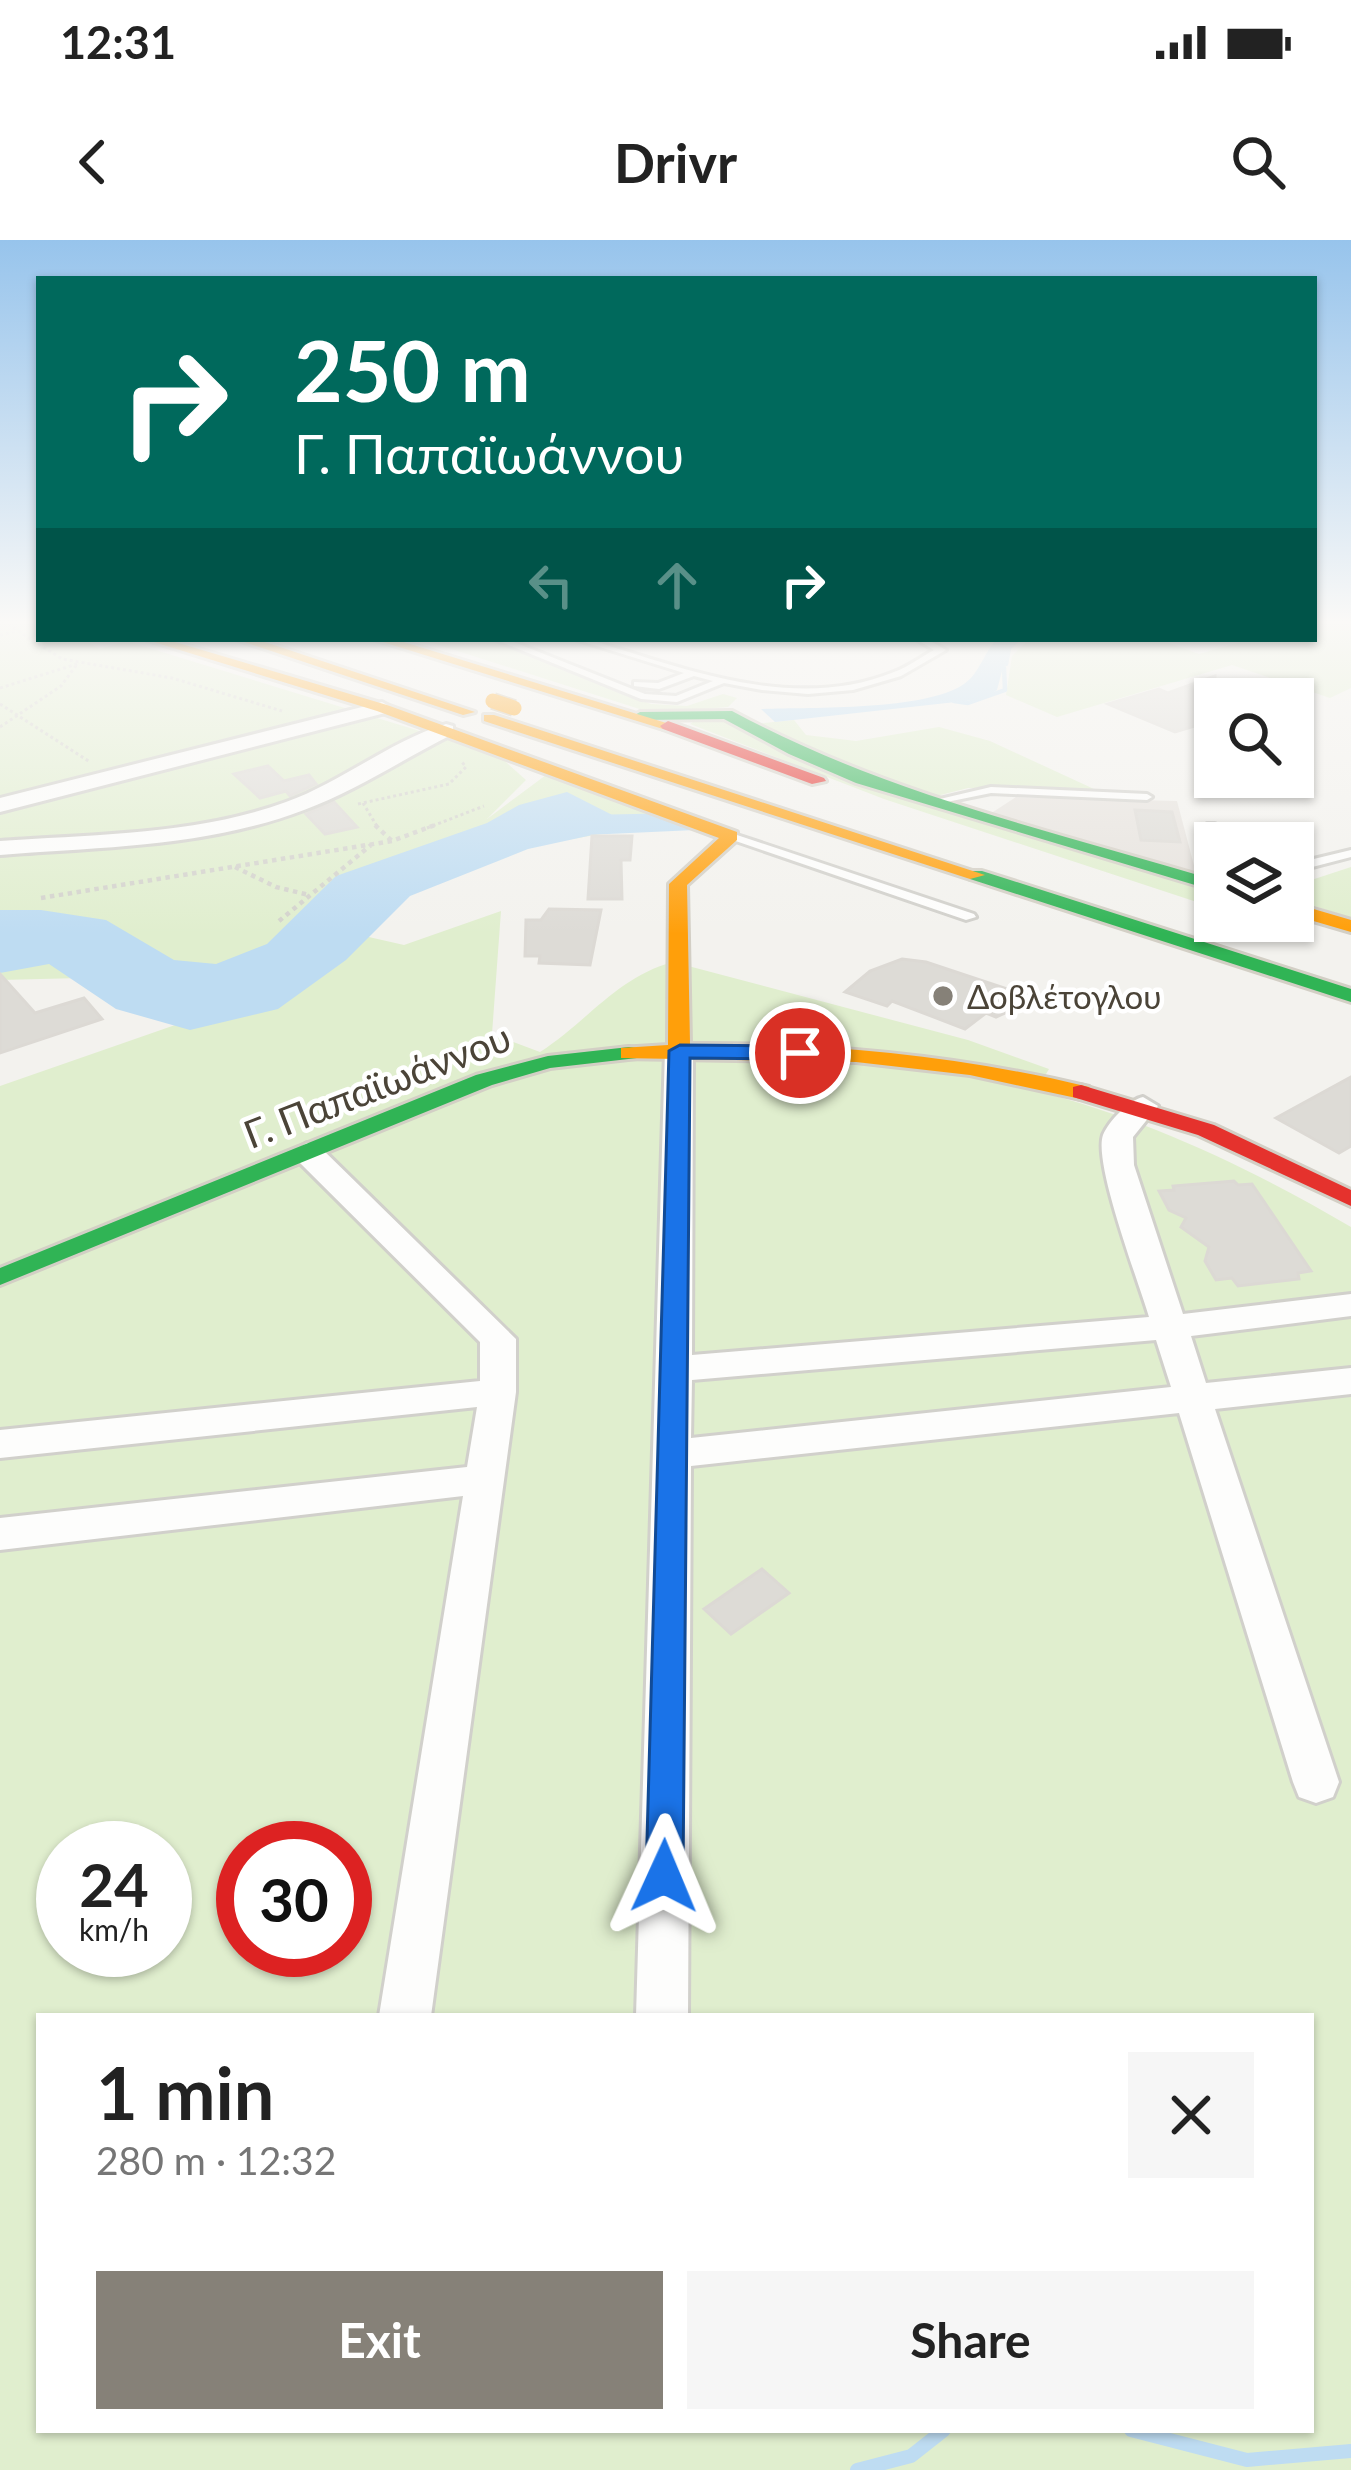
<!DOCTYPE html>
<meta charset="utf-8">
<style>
body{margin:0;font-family:Lato,sans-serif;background:#f6f6f6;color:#222;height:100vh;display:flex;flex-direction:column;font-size:45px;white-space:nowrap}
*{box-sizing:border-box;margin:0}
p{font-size:39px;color:#767676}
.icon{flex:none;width:66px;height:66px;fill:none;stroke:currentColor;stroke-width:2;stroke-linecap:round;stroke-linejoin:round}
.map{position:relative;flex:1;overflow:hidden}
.side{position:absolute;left:36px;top:1773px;width:1278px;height:420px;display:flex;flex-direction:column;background:#fff;border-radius:0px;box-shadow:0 3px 9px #0004}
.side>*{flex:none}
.guide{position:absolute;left:36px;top:36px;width:1281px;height:366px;border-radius:0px;box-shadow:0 3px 9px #0004;background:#00695c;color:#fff;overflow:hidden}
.buttons{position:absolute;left:1194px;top:438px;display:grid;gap:24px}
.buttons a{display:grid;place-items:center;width:120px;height:120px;border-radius:0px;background:#fff;box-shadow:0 3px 9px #0004;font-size:60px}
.speed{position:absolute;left:36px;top:1581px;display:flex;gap:24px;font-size:60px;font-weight:700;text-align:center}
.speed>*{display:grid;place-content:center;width:156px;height:156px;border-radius:50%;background:#fff;box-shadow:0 3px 9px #0004;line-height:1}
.speed small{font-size:30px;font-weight:400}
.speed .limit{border:18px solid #d22;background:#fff;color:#111}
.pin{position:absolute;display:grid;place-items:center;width:102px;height:102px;color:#fff;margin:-51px;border:6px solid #fff;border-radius:50%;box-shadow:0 3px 12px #0007}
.me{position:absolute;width:132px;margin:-66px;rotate:1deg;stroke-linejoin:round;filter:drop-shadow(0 0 9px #0008)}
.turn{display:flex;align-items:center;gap:42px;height:252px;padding:0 60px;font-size:54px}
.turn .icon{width:156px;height:156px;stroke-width:2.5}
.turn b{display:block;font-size:84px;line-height:102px}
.lanes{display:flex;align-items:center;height:114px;padding:0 60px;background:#0003;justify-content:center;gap:60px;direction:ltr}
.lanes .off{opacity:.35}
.round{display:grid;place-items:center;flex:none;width:126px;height:126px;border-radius:0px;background:#f6f6f6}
.headline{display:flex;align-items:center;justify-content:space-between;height:204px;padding:0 60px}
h1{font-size:72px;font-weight:700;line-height:90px}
.button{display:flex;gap:24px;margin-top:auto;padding:24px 60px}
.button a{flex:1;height:138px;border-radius:0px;background:#868178;color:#fff;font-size:48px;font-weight:700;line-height:138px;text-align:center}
.button a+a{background:#f6f6f6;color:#222}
.status{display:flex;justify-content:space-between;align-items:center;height:84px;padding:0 60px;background:#fff;direction:ltr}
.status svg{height:33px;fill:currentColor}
header{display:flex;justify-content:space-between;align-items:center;height:156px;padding:0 60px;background:#fff;font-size:54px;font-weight:700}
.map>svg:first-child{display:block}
.industrial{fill:#e6e2dd}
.green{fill:#e0eece;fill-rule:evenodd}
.water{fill:#bedcf2}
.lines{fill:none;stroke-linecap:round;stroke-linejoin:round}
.stream-far1{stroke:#bedcf2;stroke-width:4.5}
.stream{stroke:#bedcf2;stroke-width:14}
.river{fill:#bedcf2;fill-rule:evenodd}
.building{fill:#dddbd6;stroke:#dcd9d4;stroke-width:3}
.lane-casing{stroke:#d1d0cb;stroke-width:6}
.street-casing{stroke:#d1d0cb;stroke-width:6}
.fast-casing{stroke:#d3cfc5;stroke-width:6}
.slow-casing{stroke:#d3cfc5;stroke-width:6}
.jam-casing{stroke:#d3cfc5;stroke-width:6}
.path-far1{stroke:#d3d2cc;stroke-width:3;stroke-dasharray:3 3;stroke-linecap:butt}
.path{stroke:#d3d2cc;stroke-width:4.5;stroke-dasharray:4.5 4.5;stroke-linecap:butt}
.lane{fill:#fdfdfc;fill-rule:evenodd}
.street{fill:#fdfdfc;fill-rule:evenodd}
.fast{fill:#30b455;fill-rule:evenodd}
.slow{fill:#ff9f0a;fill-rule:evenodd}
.jam{fill:#e5322d;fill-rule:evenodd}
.slow-bridge-casing{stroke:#ccbfa8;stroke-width:18;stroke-linecap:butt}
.slow-bridge{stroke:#ff9f0a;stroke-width:15}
.route{fill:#1a73e8;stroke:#114b97;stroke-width:3}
.poi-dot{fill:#868178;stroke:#fff;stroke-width:4.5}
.labels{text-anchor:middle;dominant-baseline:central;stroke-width:9;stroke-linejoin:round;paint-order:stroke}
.far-poi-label{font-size:33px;fill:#4b4438;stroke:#fff;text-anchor:start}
.street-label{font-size:39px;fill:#4b4438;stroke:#fff}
</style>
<div class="status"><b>12:31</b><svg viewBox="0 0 49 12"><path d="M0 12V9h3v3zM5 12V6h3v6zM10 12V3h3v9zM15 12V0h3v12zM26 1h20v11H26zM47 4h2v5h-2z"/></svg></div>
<header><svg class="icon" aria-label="back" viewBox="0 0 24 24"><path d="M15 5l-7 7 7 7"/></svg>Drivr<svg class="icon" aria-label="search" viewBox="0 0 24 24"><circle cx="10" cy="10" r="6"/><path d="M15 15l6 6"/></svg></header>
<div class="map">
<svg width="1351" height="2230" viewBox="0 0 1351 2230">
<rect width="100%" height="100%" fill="#f3f2ee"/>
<!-- industrial -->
<path class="industrial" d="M1016,557L1177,561L1196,633L990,574Z"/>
<!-- green -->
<path class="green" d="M0,381H39V399H83L100,409L126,401L498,515L526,540L487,579L546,535L680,584L629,589L446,621L338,690L404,705L501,671L492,794L540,812C587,782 617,737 673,722L968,800L1049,829L1036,851C1148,879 1252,929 1351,987V2230H0V846L201,776L81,738L0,740ZM63,1608H165V1710H63ZM243,1608H345V1710H243ZM39,1776H1311V2190H39Z
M1314,381H1351V448L1330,458L1232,425L1057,477L1006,455L1012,416L1029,399H1158L1199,414L1251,399H1314Z
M420,399H487L651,464L687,466L723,454L737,458L728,467L652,473Z
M696,480H719L1215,655V668L884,559L690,484Z
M794,480L806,495L856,501L939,487L990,501L1094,549L968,548L929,558L859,535L756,484Z
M1351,627V678L1293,659V646Z"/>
<!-- water -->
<path class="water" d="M997,399H1017L1008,408L997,450L983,459L775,482L761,469C811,467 925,471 964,444C980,433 984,412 997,399Z
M567,552L634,586L528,609L410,656L346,720L278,769L190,790L116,769L49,724L0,733V670H41L106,680L174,720L216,724L267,704L336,636L487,583L519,565Z"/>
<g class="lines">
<!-- stream-far1 -->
<path class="stream-far1" d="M954,461L968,463L1005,450L1004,428L994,425L1006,424L1009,408L1018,399"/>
<!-- stream -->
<path class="stream" d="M1131,2190L1247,2220L1351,2211
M857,2230L911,2216L944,2190"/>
<!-- river -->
<path class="river" d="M683,573L695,576L700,583L695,590L586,595L574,592L569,585L574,578L586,575Z"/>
</g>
<!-- building -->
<path class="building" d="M1215,436V480L1175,492L1108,464L1159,449L1168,453Z
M268,526L284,541L309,535L316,544L290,556L286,551L260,558L234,534Z
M334,562L357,587L325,594L306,574Z
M1135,570L1172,572L1180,602L1141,600Z
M592,596H632L630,620H621L622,659H588Z
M549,669L601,670L590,725L539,723L540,716H525L526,680H541Z
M902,719L926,722L1037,759L996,777L986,773L965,789L892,761L887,766L845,752L870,731Z
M0,734L35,773L84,758L102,779L0,813Z
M1351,837V906L1339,913L1276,878Z
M1234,941L1238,945L1252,944L1311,1031L1298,1033L1299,1039L1238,1046L1232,1038L1216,1040L1205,1021L1209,1007L1181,987L1186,978L1169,970L1159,951L1174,950L1173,946Z
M762,1329L789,1353L731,1394L704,1369Z"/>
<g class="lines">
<defs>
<path id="lane" d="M494,399H506L645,454L676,456L713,441L694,436L659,449L634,446V442L658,443L684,433L574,399H587C683,428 794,473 894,432C908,427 921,417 934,410L916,399H927L946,410L901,436L853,450L808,454L762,450L724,443L677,462L641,459Z
M991,547L1147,554L1152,557L1147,560L991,553L932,565L927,562Z
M1207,584H1215L1225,603H1215V605L1205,586Z
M731,593L974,674L976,677L966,680L727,598L725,596Z
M1351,610V617L1293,632V624Z"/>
<path id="street" d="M382,462L392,468L389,472L0,572V558Z
M446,484L453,486V494C403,519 356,551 304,570C207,607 102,607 0,615V601C96,594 195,595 286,562C342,542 390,501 446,484Z
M679,803L693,811L692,1115L1149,1077C1139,1043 1093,923 1103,895C1109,881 1129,860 1143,857L1158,866L1133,897L1134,925L1183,1074L1351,1054V1076L1191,1096L1206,1143L1351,1128V1154L1215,1169L1339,1542L1333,1557L1316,1563L1299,1557L1293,1542L1179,1173L691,1226L688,1776H636L665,811ZM1156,1100L1171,1147L691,1198L692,1140Z
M307,903L318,905L516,1099V1152L431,1776H379L463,1256L0,1310V1278L467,1227L477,1167L0,1218V1190L480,1141V1102L296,919L292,912Z"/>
<path id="fast" d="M732,471C883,553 1051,591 1215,640V651L856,543L789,514L724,479L640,480L633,476L640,472Z
M970,631H982L1351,749V762L970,639Z
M629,807L637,808V818L550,828L492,845L0,1045V1028L476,835L548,816Z"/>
<path id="slow" d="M144,399H165L387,465L737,592V600L687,645L690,804C825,803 957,815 1089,847L1092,852L1081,859L970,835L856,822L621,818V808L668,805L669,644L719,598L377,471Z
M235,399H256L475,472L463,475Z
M373,399H394L676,486L663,489Z
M484,475H494L985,635L970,639L484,481Z
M1293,663L1351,680V692L1293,675Z"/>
<path id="jam" d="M668,481L824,538L826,541L812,544L663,489L660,486Z
M1081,845L1214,885L1351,950V966L1198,895L1073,857V847Z"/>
</defs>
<!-- lane casing -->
<use href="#lane" class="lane-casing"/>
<!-- street casing -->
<use href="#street" class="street-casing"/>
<!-- fast casing -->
<use href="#fast" class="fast-casing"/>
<!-- slow casing -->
<use href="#slow" class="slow-casing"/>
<!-- jam casing -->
<use href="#jam" class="jam-casing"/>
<!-- path-far1 -->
<path class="path-far1" d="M3,381L62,419L172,438L282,471
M0,395L18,391
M0,448L77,424
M0,464L90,522
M0,487L61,446L78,423
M363,563L378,588
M358,564L449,544L466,527L462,522
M427,588L484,566"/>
<!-- path -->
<path class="path" d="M375,585L392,601
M235,627L276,647L309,655
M41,658L392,601L435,585
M279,681L371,605"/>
<!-- lane -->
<use href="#lane" class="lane"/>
<!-- street -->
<use href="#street" class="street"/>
<!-- fast -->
<use href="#fast" class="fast"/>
<!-- slow -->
<use href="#slow" class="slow"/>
<!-- jam -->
<use href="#jam" class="jam"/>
<defs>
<path id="slow-bridge" d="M493,461L514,468"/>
</defs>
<!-- slow-bridge casing -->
<use href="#slow-bridge" class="slow-bridge-casing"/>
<!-- slow-bridge -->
<use href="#slow-bridge" class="slow-bridge"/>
</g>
<!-- sky -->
<linearGradient id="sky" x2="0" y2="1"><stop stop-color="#97c4ec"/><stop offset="0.55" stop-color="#faf9f7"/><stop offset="1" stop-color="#faf9f7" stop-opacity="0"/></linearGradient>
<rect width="1351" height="694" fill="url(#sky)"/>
<!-- route -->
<path class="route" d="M680,805L800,806L811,813L800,819L690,818L683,1636L677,1648L664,1653L651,1648L646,1636L669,811Z"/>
<!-- markers -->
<circle class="poi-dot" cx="943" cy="756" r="12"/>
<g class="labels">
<!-- far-poi labels -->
<g class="far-poi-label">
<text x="967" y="756">Δοβλέτογλου</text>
</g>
<!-- street labels -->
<g class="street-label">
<text transform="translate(377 845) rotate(-21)">Γ. Παπαϊωάννου</text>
</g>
</g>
</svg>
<div class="buttons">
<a><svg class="icon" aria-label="search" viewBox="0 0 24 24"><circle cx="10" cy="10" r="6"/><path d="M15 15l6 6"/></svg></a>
<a><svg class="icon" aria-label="layers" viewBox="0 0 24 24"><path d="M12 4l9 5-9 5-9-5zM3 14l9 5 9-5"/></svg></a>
</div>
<div class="speed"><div>24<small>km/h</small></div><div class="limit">30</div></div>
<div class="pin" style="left:800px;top:813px;background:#d93025"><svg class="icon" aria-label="arrive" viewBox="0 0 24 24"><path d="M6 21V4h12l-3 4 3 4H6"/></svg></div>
<svg class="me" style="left:664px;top:1636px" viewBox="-20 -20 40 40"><path d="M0-17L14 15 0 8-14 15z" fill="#1a73e8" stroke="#fff" stroke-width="4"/></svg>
<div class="guide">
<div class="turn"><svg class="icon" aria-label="right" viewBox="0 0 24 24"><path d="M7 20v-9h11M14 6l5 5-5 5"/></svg><div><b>250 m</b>Γ. Παπαϊωάννου</div></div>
<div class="lanes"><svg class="icon off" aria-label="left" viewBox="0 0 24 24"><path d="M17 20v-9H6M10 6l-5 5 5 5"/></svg><svg class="icon off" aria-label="ahead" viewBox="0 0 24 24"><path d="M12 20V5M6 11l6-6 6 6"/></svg><svg class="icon" aria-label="right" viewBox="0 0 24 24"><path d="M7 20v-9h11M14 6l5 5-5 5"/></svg></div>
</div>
<section class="side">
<div class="headline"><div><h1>1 min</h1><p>280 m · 12:32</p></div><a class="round"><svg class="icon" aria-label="close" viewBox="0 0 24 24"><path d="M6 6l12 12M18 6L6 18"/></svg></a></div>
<div class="button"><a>Exit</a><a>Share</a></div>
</section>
</div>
